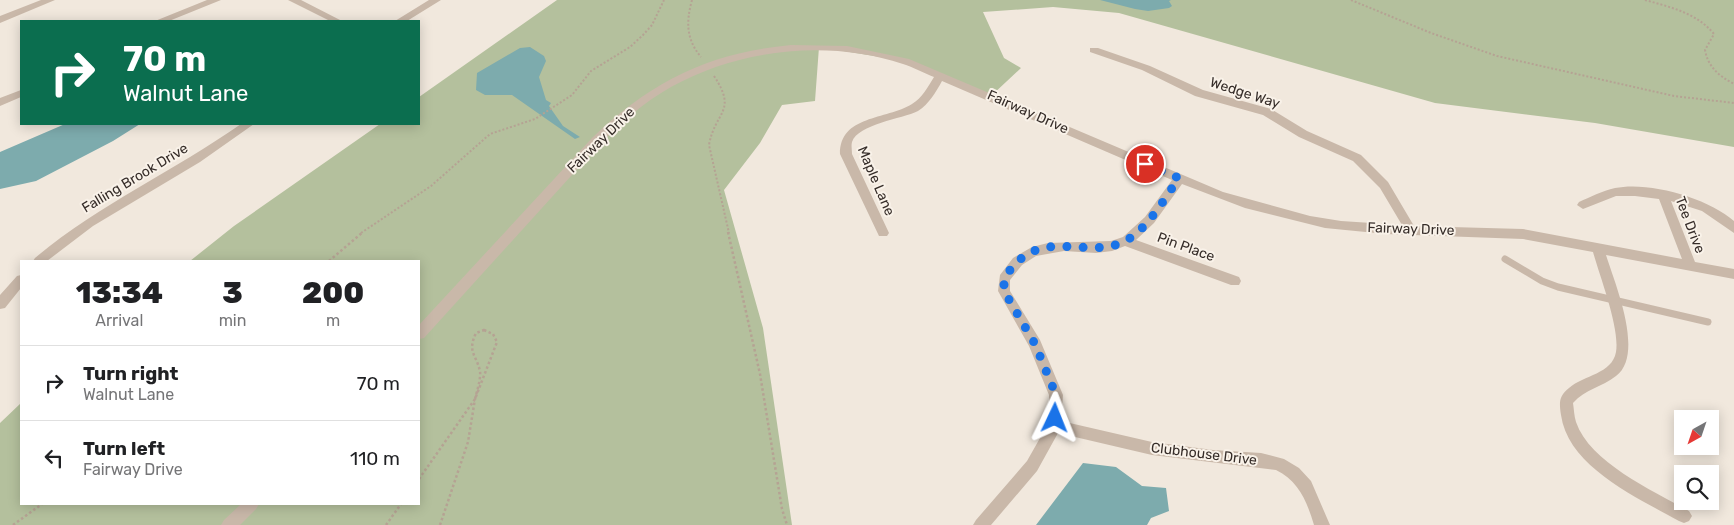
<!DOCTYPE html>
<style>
body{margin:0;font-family:Rubik,sans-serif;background:#f6f6f6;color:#202124;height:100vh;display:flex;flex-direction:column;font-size:19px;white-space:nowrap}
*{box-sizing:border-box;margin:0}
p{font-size:16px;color:#757577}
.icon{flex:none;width:28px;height:28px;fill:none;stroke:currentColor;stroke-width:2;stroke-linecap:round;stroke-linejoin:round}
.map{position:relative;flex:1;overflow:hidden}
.sheet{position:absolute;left:20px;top:260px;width:400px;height:245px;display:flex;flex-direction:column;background:#fff;border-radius:0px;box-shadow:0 2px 12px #0003}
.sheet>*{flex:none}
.banner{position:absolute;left:20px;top:20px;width:400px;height:105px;border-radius:0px;box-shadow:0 2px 12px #0003;background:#0b6e4f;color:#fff;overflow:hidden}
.needle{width:32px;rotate:220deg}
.tools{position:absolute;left:1674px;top:410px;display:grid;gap:10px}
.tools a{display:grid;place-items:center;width:45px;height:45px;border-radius:0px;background:#fff;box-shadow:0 2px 12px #0003;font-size:25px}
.pin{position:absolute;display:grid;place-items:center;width:42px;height:42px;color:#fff;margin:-21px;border:2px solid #fff;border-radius:50%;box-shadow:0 1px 5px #0007}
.me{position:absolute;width:55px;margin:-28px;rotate:2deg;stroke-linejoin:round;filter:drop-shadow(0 0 4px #0008)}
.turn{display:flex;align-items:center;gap:18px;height:105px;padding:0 20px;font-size:22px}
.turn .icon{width:65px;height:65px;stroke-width:2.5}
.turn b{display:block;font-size:35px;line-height:42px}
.eta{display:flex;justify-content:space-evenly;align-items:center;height:85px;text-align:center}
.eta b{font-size:30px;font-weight:800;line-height:35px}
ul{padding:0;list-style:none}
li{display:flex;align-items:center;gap:15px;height:75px;padding:0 20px;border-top:1px solid #e0e0e0}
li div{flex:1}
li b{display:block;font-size:19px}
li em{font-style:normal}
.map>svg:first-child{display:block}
.green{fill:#b4c09d}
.water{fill:#7dabad}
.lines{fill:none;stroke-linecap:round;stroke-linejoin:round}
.path-far1{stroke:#b5a293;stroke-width:2;stroke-dasharray:2 2;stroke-linecap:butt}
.path{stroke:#b5a293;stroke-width:2.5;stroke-dasharray:2.5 2.5;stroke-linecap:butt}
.service{stroke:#c9b8a9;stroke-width:7}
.minor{fill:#c9b8a9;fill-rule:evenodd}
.route{stroke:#1a73e8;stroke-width:9;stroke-dasharray:0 16.2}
.labels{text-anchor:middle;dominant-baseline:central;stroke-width:4;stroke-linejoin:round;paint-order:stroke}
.street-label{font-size:14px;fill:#362d29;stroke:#f9f2e9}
</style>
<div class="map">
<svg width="1734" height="525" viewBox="0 0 1734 525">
<rect width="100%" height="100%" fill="#f1e8dd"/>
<!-- green -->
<path class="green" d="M557,0H1734V147L1595,123L1435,103L1119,13L1053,7L983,12L1004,58L1021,68L991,96L905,61L819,47L815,101L782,105L760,143L724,190L763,328L792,525H0V423L21,403V504H419V261H190L234,226L380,124H419V97Z"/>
<!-- water -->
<path class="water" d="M1100,0H1171L1169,1L1172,6L1169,8L1148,11L1135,9Z
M530,47L544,56L546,61L539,77L546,100L551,103L549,106L563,126L580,137L575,139L512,95H485L476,90L477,73L520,48Z
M65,124H140L113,141L36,181L0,189V152Z
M1083,463L1116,467L1142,486L1166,488L1169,511L1151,518L1147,525H1036Z"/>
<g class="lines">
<!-- path-far1 -->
<path class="path-far1" d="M692,0C686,22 686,39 701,57
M1351,0L1431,33L1497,56L1674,96L1734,103
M1645,0C1670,7 1697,13 1714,34L1705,50C1708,67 1719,76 1734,84
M714,76C738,112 715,111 709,145L729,233
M361,233L431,186L490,134L535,119L572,95L591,71L630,47L643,35L652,25L664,0"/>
<!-- path -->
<path class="path" d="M728,232L760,374L782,509L787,525
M329,261L363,232
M484,330L493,334L497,342L475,399C477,391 481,379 480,371C476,354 467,352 476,333Z
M419,479L475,399
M13,525L42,504
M386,525L401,504
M440,525L468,442L475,399"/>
<!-- service -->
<path class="service" d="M1505,259L1542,281L1558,287L1708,322"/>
<!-- minor -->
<path class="minor" d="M41,0H55L0,23V16Z
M207,0H221L169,21H155Z
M288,0H301L342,21H330Z
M429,0H441L407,21H395Z
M791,45L847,46L909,59L1223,192L1310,216L1341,221L1402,225L1380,188L1353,161L1299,137L1263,115L1195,96L1142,70L1090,52V48H1098L1150,66L1203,90L1271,109L1307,131L1361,155L1388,182L1414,226L1523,229L1682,259L1659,199L1635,196H1616L1583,209L1577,205L1579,202C1590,197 1602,191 1615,188C1649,181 1708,198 1734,221V233L1702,211L1671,201L1695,262L1734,269V279L1606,255C1615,284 1645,354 1616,376C1602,387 1585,389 1573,403C1574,409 1574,416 1576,422C1590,463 1654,491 1689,511L1692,516L1689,521L1684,523L1679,521C1638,498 1568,467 1561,415C1559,402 1559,396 1569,388C1584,375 1612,374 1616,352C1620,328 1600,277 1593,252L1523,239L1386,234L1325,228L1245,208L1182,184L1154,223L1136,240L1239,277L1241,281L1239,285H1231L1125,246L1112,251L1096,253L1064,251L1036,256L1022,265L1010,280V291L1040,340L1063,395L1061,421L1152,442L1213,450L1261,453L1284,459L1299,468L1311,481L1330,525H1314C1307,502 1299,481 1276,470L1152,455L1058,433L1037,471L991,525H973L976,520L1027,461L1044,431L1049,414V395L1029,346L998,291L1000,275L1013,258L1032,247L1048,243L1111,241L1123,237L1145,217L1172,180L942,81C936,92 929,104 918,111C902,119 858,124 852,142C851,146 852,150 852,154L889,233L887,236H879L840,154C840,115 886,120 912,104C922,98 928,87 934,77C924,73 913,67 903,64C828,39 739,49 671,87C644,102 621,123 600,144L424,338L419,339V325L592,138C652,81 708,53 791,45Z
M21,90V97L0,106V98Z
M241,124H254L200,162L93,226L47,261H33L35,258C98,205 174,171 241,124Z
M21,275V288L5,308L0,309V295L17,276Z
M241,504H259L256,509L240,525H221L224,520Z"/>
</g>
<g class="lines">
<!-- route -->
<path class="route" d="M1055,418L1056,395L1035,344L1004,291V279C1039,221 1087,263 1127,240C1149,227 1164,199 1179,178L1145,164"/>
</g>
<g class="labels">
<!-- street labels -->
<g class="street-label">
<text transform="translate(1245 93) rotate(18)">Wedge Way</text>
<text transform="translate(1028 112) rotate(24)">Fairway Drive</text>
<text transform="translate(601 140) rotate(-44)">Fairway Drive</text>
<text transform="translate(135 178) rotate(-31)">Falling Brook Drive</text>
<text transform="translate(876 181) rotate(67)">Maple Lane</text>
<text transform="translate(1690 225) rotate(69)">Tee Drive</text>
<text transform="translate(1411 229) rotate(2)">Fairway Drive</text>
<text transform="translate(1186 247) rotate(20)">Pin Place</text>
<text transform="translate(1204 454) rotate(7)">Clubhouse Drive</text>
</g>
</g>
</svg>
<div class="tools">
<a><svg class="needle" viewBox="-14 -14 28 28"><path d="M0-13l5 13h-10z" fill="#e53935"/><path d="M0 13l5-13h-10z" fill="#757577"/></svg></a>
<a><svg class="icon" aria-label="search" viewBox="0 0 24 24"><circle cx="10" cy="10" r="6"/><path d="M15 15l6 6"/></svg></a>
</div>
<div class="pin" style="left:1145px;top:164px;background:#d93025"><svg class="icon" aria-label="arrive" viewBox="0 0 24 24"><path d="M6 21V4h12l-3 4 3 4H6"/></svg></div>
<svg class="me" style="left:1055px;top:418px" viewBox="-20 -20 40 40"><path d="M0-17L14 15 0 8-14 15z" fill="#1a73e8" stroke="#fff" stroke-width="4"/></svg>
<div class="banner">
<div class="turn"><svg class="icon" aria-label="right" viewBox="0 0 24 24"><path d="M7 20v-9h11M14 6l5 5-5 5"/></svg><div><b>70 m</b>Walnut Lane</div></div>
</div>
<section class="sheet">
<div class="eta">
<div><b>13:34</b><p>Arrival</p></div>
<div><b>3</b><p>min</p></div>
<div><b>200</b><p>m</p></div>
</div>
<ul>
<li><svg class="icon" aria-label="right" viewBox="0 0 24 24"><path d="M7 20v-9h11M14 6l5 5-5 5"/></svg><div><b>Turn right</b><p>Walnut Lane</p></div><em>70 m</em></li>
<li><svg class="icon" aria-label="left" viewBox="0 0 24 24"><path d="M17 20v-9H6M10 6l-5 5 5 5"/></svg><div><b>Turn left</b><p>Fairway Drive</p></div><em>110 m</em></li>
</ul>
</section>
</div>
